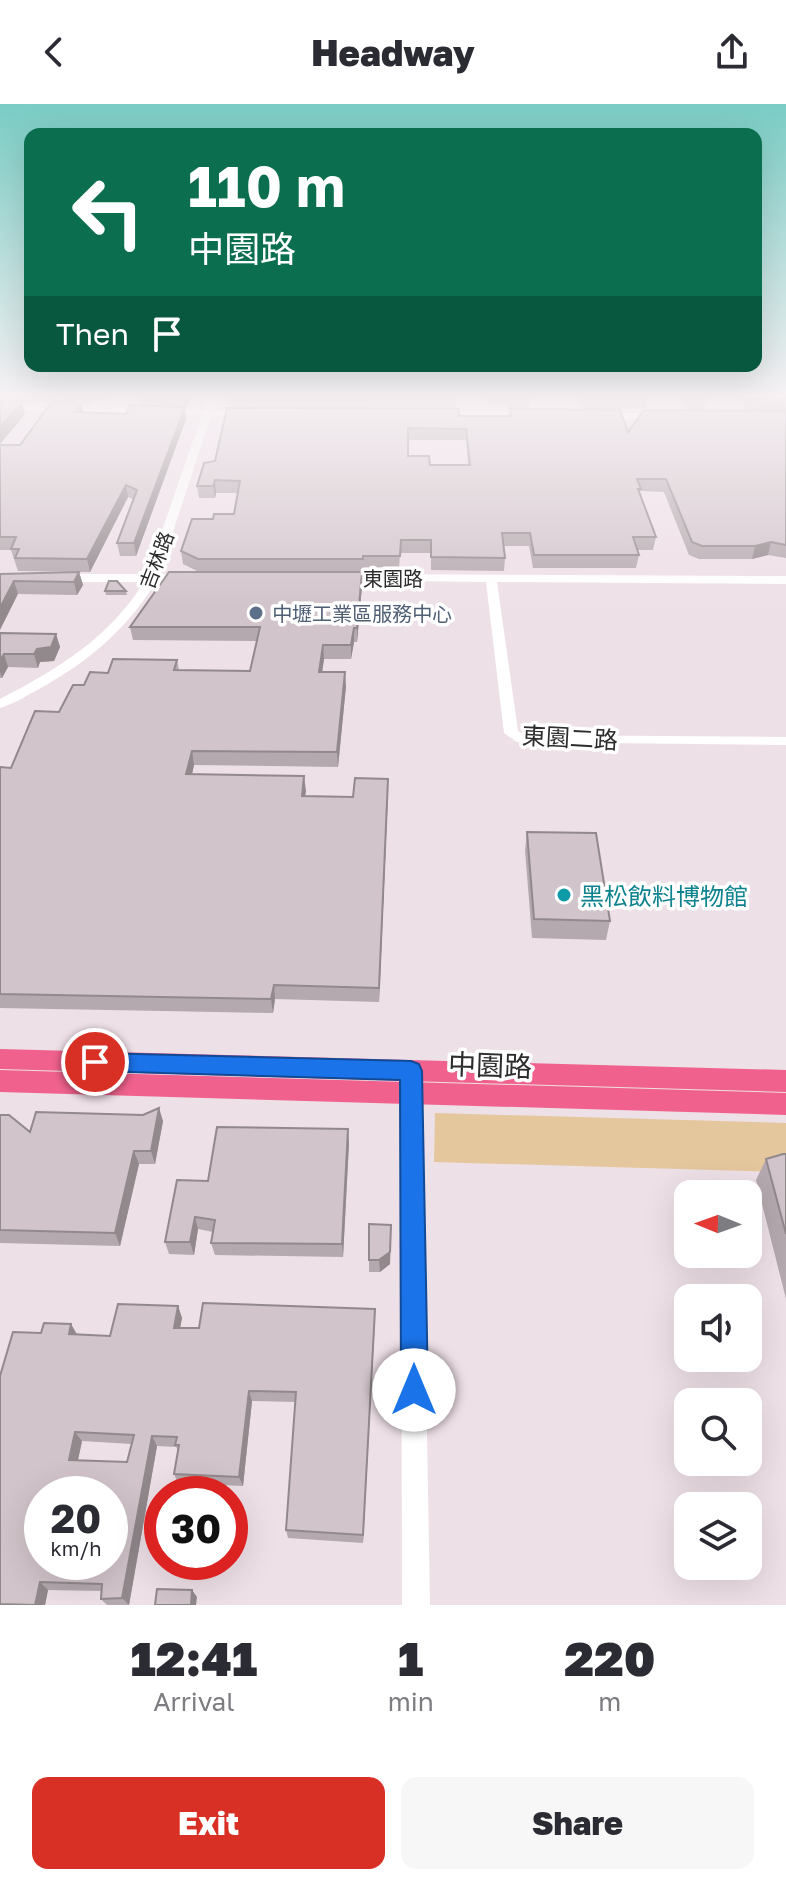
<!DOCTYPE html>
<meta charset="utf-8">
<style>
body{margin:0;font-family:"Golos Text","Noto Sans TC",sans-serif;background:#f7f7f7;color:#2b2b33;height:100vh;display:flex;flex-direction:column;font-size:30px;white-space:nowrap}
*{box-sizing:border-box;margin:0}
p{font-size:26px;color:#7c7c81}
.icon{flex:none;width:44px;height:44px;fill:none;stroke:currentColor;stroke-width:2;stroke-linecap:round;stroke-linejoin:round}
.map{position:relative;height:1501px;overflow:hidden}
.panel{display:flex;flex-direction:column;background:#fff;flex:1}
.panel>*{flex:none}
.hud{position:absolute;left:24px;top:24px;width:738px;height:244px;border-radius:16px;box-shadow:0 8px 32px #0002;background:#0b6e4f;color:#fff;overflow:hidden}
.needle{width:52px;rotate:271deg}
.tools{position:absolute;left:674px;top:1076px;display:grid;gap:16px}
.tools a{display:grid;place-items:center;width:88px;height:88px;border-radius:16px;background:#fff;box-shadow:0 8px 32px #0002;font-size:40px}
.speed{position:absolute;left:24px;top:1372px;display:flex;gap:16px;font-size:40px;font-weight:700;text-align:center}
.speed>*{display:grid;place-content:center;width:104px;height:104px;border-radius:50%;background:#fff;box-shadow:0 8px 32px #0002;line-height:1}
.speed small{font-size:20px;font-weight:400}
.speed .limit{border:12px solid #d22;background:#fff;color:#111}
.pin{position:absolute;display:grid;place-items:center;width:68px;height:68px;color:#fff;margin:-34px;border:4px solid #fff;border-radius:50%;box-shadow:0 2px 8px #0007}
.me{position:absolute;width:88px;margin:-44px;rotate:0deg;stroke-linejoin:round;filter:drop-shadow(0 0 6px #0008)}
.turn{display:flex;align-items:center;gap:28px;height:168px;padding:0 32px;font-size:36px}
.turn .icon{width:104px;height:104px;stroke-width:2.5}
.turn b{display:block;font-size:56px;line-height:68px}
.then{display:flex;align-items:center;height:76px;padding:0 32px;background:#0003;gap:16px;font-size:30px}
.eta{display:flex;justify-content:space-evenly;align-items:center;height:136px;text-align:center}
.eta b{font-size:48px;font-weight:800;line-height:56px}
.primary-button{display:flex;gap:16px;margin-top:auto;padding:16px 32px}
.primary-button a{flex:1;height:92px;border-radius:16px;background:#d93025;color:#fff;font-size:32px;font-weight:800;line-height:92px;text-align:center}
.primary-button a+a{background:#f7f7f7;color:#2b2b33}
header{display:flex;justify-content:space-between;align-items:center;height:104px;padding:0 32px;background:#fff;font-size:36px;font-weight:800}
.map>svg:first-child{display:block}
.green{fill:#e4c79d}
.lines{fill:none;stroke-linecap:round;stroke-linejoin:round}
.minor{fill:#fff;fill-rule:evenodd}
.major{fill:#f0628d;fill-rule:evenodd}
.wall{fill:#b4a9ae;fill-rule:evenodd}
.shaded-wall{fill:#92898d}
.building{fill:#d1c4ca;stroke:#92898d;stroke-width:2;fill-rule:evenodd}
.route{fill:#1a73e8;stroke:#114b97;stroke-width:2}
.service-dot{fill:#5c6f8a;stroke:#fff;stroke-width:3}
.culture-dot{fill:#0f9aa8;stroke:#fff;stroke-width:3}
.labels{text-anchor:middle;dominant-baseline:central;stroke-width:7;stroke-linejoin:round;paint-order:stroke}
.far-street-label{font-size:20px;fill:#2d2d2d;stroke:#fff}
.far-service-label{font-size:20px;fill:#4e5e75;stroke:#fff;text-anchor:start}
.street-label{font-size:24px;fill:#2d2d2d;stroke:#fff}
.culture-label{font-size:24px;fill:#0d838f;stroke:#fff;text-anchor:start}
.near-street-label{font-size:28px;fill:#2d2d2d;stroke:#fff}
</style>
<header><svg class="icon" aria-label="back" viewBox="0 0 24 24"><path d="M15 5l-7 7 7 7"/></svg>Headway<svg class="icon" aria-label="share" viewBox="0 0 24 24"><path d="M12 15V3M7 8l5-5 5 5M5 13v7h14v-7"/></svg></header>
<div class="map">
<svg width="786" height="1501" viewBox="0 0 786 1501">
<rect width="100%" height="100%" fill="#eee0e7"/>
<!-- green -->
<path class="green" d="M435,1009L786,1019V1068L434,1058Z"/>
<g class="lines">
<!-- minor -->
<path class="minor" d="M207,294H216L212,306L246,307L251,310L246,313L211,312L159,470H184L190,474L184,478H156C126,526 88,558 39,585C26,592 14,600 0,604V595C58,565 109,534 144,478H60L54,474L60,470H147L202,311L0,306V300L203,306Z
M530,308L533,309V313L437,314L432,311L437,308Z
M662,309L667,312L665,314L601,315L596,312L601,309Z
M344,470L786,472V480L497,478L518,627L525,631L786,633V641L517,638L504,629L486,478L340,476V472Z
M411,971L418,973L421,979L430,1501H402L401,979L404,973Z"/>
<!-- major -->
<path class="major" d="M0,945L786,966V988L0,965Z
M0,966L786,989V1011L0,988Z"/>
</g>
<!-- wall -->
<path class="wall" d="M5,294H111L110,296H94L92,300L6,297L25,310L0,340V297H6Z
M140,294H191L187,303L141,301Z
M230,294H456L455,305L231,303Z
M487,294H530L529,305H508L507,298V301H488Z
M579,294H647L646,304L582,306Z
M681,294H706L704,306H687Z
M740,294H786V307H747Z
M81,300L83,309L186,315L136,452H120L117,439L133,395L128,393L90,468L18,467L11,446H0V341H20Z
M510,305L628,328L786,307V454L768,451L752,455H699L689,451L664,388L640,387V390L656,433L653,446H637L639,451L636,464H533L529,442H504L505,454L504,467L431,466V449H400L399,465H364L363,468H362V482L357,538H354L351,555H324L322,568L346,582L338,663L194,661L192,670L304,672L305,692L353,693L388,689L379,898L275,895L273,909L0,904V663L11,664L59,608L84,581L108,569L177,556L179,566L250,567L257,537L133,536L130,523L199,468L183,460L181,447L213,415L234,410L238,389H216L215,394H199L197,382L204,359L459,312H510ZM408,336H466L468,361H430L408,352Z
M79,468L83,481L77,491L18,490L0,470Z
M105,487H126L127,491H106Z
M0,529L56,530L60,543L54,557L40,558L38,564L8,563L2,574H0Z
M527,728L610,817L606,836L532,834L525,746Z
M0,1011L30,1028L163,1017L155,1060H139L120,1142L0,1139Z
M349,1039L343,1153L215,1151L211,1139L213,1128L198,1125L194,1151L169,1150L165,1138L208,1077Z
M786,1050V1195L756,1076L766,1055Z
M391,1121L390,1160L380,1168H369V1156Z
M178,1202L182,1214L180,1224H199L375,1205L363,1439L288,1434L286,1426L296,1298L252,1297L243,1382L178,1379L174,1370L178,1346L176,1343L157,1342L129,1501H107L101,1495V1487L48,1486L45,1501H0V1272L41,1229L110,1232ZM82,1337L132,1340L127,1358L78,1356Z"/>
<!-- shaded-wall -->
<path class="shaded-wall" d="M186,294H191L187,303Z
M22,298L25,310L0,340V324Z
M81,300L84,311L75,308Z
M185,303L186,315L136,452L134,439Z
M215,376L216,389L215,394L213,382Z
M126,381L128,393L90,468L87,455Z
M771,438L768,451L752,455L755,442Z
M79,468L83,481L77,491L74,478Z
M362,468V482L357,538V524Z
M14,477L18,490L0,526V504Z
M354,524V538L351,555V541Z
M56,530L60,543L54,557L40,558L38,564L34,550L37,545Z
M323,541L324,555L320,582L319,568Z
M4,550L8,563L2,574L0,568V556Z
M345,568L346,582L338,663L337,648Z
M192,647L194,661L189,684L186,670Z
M304,672L306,687L303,707L302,692Z
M388,675V689L379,898V884Z
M274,881L275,895L273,909L271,895Z
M159,1004L163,1017L155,1060L151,1047Z
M348,1025L349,1039L343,1153L342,1140Z
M134,1047L139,1060L120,1142L115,1129Z
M195,1113L198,1125L194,1151L190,1138Z
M391,1121L390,1160L380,1168L379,1156Z
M178,1202L182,1214L178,1235L174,1224Z
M375,1205V1216L363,1439V1431Z
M71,1220L78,1232L69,1230Z
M249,1287L252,1297L243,1382L239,1373Z
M75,1328L82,1337L76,1365L69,1356Z
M152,1332L157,1342L129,1501L122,1494Z
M40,1478L48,1486L45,1501H35Z
M192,1486L197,1493L196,1501H191Z"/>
<!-- building -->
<path class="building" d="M749,294H786V296L750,295Z
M0,297L22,298L0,324Z
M51,299L81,300L75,308L126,310L130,301L185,303L134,439H117L137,386L126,381L87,455L15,454L19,445H11L16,433H0V341H20Z
M227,304L459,305V312H511L510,305L620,306L628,328L644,306L786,307V441L771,438L755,442H702L692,438L666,375H637L641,385H638L656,433H633L639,451H534L530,429H502L505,454L431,453V436H401L400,452H363V455H198L181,447L192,415H213L214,410H234L240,377L215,376L213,382H197L204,359L215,357ZM408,324L466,325L470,361H430L429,352H408Z
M79,468L74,478L14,477L0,504V470Z
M169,468H362L357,524H354L351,541H323L319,568H345L337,648L192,647L186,670L304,672L302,692L353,693L355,674L388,675L379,884L274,881L271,895L0,890V663L11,664L35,607L59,608L73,581H84L90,568L108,569L113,555L177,556L174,566L250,567L260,523H130Z
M109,477H117L126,487H105Z
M0,529L56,530L51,543L37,545L34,550H4L0,556Z
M527,728L596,729L610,817L534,815Z
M159,1004L151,1047H134L115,1129L0,1126V1011H9L30,1028L36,1008L143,1011Z
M217,1023L348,1025L342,1140L211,1139L215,1116L195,1113L190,1138H165L177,1076L208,1077Z
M783,1050H786V1130L766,1055Z
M369,1120L391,1121L390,1148L379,1156H369Z
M203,1199L375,1205L363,1431L286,1426L296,1288L249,1287L239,1373L174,1370L179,1341H175L177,1333L152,1332L122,1494L101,1495L102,1480L40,1478L35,1501L0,1500V1272L13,1228L41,1229L44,1219L71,1220L69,1230L110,1232L118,1200L178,1202L174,1224H199ZM75,1328L134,1331L127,1358L69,1356ZM42,1390H110V1458H42Z
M157,1485L192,1486L191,1501H155Z"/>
<!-- sky -->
<linearGradient id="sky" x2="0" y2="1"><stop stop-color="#79ccc4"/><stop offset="0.58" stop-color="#f7f1f4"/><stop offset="1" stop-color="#f7f1f4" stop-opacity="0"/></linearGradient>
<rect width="786" height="504" fill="url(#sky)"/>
<!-- route -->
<path class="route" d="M95,949L411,957L419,960L422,967L428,1286L424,1296L414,1300L405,1296L401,1286L400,976L95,967L87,965L84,958L87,951Z"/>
<!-- markers -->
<circle class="service-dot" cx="256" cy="509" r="8"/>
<circle class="culture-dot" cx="564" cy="791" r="8"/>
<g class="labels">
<!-- far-street labels -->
<g class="far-street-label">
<text transform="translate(156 456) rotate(-69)">吉林路</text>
<text x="393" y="474">東園路</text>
</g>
<!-- far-service labels -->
<g class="far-service-label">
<text x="272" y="509">中壢工業區服務中心</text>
</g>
<!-- street labels -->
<g class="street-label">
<text transform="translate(570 633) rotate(3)">東園二路</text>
</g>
<!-- culture labels -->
<g class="culture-label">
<text x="580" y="791">黑松飲料博物館</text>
</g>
<!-- near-street labels -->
<g class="near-street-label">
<text transform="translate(490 961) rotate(2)">中園路</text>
</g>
</g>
</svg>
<div class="tools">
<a><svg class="needle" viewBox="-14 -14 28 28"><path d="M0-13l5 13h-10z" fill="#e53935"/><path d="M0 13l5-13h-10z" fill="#7c7c81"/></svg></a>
<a><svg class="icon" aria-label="sound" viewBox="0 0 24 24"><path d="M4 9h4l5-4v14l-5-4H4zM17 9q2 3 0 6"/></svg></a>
<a><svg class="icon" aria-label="search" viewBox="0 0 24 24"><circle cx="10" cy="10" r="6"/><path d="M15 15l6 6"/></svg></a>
<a><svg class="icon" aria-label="layers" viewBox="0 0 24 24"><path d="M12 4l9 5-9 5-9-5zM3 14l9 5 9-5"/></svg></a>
</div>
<div class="speed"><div>20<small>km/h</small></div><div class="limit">30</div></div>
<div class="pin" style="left:95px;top:958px;background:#d93025"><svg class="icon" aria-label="arrive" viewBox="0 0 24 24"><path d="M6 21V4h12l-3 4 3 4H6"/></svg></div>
<svg class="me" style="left:414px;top:1286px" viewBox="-20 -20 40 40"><circle r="19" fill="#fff"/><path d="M0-13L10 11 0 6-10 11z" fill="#1a73e8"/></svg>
<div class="hud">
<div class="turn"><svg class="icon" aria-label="left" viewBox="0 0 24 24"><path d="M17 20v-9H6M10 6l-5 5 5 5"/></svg><div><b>110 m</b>中園路</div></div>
<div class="then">Then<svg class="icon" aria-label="arrive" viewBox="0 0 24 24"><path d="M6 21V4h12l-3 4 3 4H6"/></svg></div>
</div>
</div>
<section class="panel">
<div class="eta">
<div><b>12:41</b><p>Arrival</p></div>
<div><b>1</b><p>min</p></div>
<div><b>220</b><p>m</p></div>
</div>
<div class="primary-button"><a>Exit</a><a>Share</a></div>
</section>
